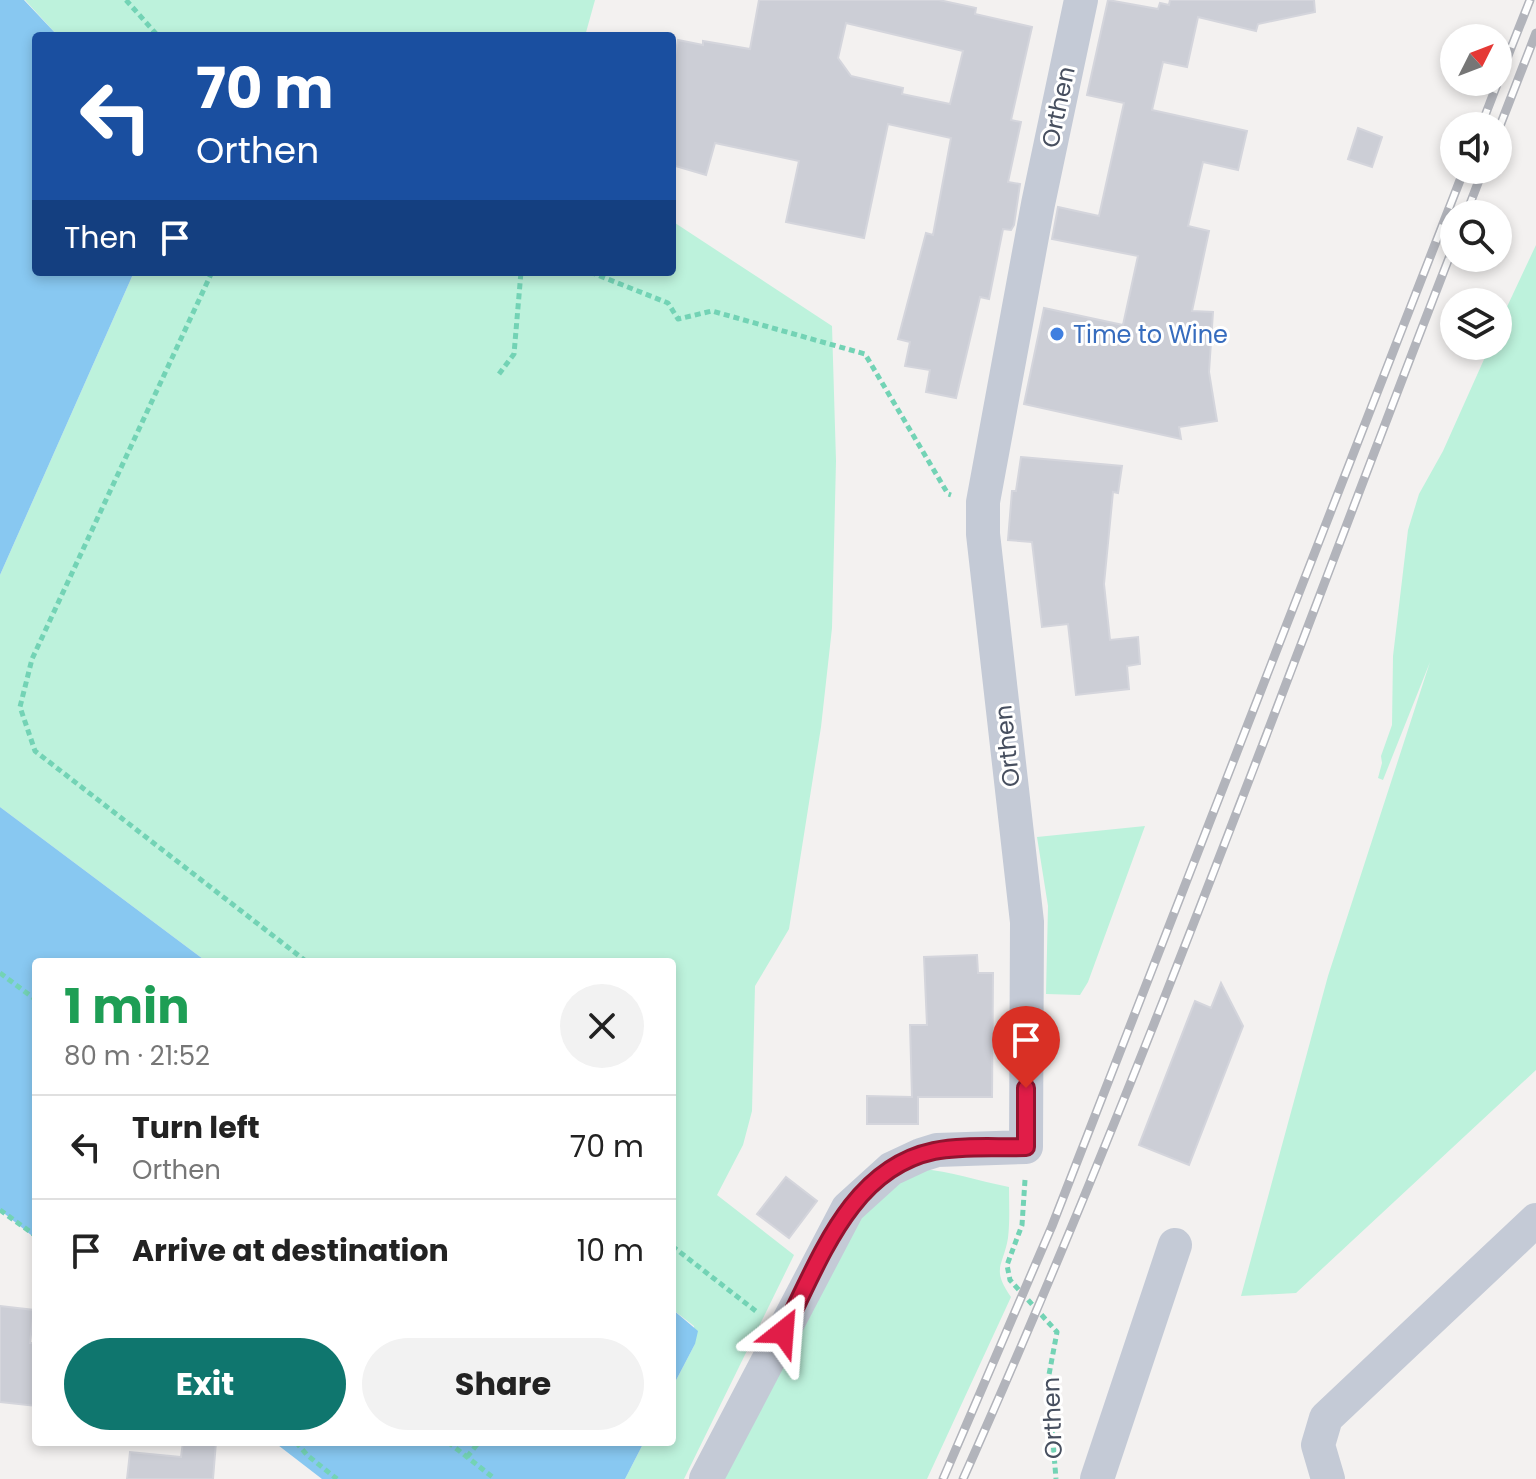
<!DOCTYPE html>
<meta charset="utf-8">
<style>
body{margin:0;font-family:Poppins,sans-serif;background:#f2f2f2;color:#222;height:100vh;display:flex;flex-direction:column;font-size:30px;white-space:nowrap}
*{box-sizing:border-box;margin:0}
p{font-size:26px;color:#767676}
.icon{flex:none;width:44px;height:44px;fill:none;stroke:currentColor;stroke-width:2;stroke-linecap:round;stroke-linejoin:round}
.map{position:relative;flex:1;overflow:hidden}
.sheet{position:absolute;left:32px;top:958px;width:644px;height:488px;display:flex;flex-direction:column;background:#fff;border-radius:8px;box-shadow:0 4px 12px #0003}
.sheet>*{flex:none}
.guide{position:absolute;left:32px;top:32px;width:644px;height:244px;border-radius:8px;box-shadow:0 4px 12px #0003;background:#1a4fa0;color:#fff;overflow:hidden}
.needle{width:52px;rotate:48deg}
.fabs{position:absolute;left:1440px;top:24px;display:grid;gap:16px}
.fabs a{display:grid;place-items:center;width:72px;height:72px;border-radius:50%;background:#fff;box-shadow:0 4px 12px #0003;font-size:40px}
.pin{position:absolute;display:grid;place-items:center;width:68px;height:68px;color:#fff;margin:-82px -34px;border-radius:50% 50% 50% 0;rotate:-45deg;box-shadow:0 0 8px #0007}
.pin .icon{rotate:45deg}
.me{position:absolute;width:88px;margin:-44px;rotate:28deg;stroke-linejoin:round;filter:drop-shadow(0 0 6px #0008)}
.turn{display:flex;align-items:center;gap:28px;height:168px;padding:0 32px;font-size:36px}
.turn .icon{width:104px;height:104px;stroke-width:2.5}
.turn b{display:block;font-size:56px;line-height:68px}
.then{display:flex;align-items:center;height:76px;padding:0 32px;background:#0003;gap:16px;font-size:30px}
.round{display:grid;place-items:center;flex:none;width:84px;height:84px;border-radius:42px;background:#f2f2f2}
.headline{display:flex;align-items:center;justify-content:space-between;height:136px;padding:0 32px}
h1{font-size:48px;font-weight:700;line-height:60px;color:#1e9e55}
.action{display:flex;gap:16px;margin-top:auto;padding:16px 32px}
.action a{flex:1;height:92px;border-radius:48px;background:#0f766e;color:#fff;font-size:32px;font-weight:700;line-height:92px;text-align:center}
.action a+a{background:#f2f2f2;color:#222}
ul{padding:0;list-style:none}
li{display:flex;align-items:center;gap:24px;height:104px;padding:0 32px;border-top:2px solid #e0e0e0}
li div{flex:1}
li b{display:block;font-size:30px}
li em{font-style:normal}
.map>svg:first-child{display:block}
.green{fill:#bdf2dc}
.water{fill:#88c8f1}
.building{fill:#ccced6;stroke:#d4d5dc;stroke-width:2;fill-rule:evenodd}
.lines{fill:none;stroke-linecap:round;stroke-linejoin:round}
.path{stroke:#73d3b5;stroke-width:5;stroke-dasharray:6 4;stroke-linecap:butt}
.minor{stroke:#c4cad6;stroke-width:34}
.rail-casing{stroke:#b2b4bb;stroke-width:9}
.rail{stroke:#fff;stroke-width:6;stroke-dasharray:18;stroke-linecap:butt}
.route-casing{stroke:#92132f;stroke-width:20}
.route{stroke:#e11d48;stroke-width:14}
.shop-dot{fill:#3f7fe0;stroke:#fff;stroke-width:3}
.labels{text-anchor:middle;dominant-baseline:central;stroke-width:6;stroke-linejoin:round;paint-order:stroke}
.street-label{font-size:24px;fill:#474f5f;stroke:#fff}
.shop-label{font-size:24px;fill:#366cbe;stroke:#fff;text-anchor:start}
</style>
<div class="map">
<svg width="1536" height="1479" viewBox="0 0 1536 1479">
<rect width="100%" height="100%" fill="#f3f1f0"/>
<!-- green -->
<path class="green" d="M25,0H595L585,36H58Z
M672,221L832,326L836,461L832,628L821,727L789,929L755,986L752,1111L743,1145L717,1195L794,1255L684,1479H625L644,1442H672V1388L695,1344L694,1326L672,1309V962H207L0,807V575L134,272H672Z
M1536,245V1070L1296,1293L1241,1296L1328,976L1430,662L1383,780L1378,778L1382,763L1381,756L1392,725L1393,656L1408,530L1419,494L1443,451L1490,346H1498V326Z
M1145,826L1088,982L1080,995L1046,994L1048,906L1037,837Z
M920,1169C951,1171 978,1181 1009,1187C1009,1204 1010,1221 1008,1238C1003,1267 991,1268 1011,1297L927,1479H718L876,1191Z"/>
<!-- water -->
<path class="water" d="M0,0H24L58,36H36V272H134L0,575Z
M0,807L207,962H36V1239L0,1210Z
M672,1309L698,1331L695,1344L672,1388Z
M274,1442H644L625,1479H322Z"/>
<!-- building -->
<path class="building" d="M759,0H939L976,8L975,14L1032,27L1011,120L1021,122L1008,182L1020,184L1014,225L1011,230L1003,229L989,299L980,297L956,398L926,392L930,370L905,366L910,342L898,339L926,233L933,235L951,138L888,124L864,238L786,222L799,161L715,143L706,175L672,165V71L678,40L703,45V41L750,49ZM846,23L963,51L950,104L902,94L903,88L851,76L838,58Z
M1108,0L1158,9L1160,3L1169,5L1170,0H1314L1315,12L1258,24L1256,31L1198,17L1187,67L1163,62L1152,110L1247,131L1238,170L1203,162L1188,226L1209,231L1192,311L1213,312L1209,372L1217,421L1179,427L1181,439L1024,404L1044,308L1123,325L1138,256L1052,239L1058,207L1099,216L1124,103L1087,95Z
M1358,128L1382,137L1372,167L1348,159Z
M1021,457L1122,466L1118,493L1113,492L1104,584L1110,640L1138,637L1140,664L1127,666L1129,689L1076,695L1068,624L1042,627L1032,542L1008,540L1012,491H1016Z
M977,955L978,973H993L992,1097H918V1124H867V1096L912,1097L910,1025H927L924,957Z
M1221,983L1243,1026L1189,1165L1139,1145L1195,1001L1211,1008Z
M786,1177L817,1201L789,1238L757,1214Z
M0,1306L34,1310L30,1343H36V1406L0,1402Z
M183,1442H216L213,1479H127L130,1452L181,1457Z"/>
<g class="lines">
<!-- path -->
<path class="path" d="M126,0L158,36
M212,272L32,659L20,707L35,751L307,962
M590,272L668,303L678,319L712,311L865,354L948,494L951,495
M499,374L514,354L521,272
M0,973L36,1000
M1025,1180L1022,1225L1007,1265L1010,1280L1057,1332L1048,1380L1056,1479
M0,1210L36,1236
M672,1246L757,1312
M296,1442L307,1455L337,1479
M448,1442L495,1479
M467,1457L479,1442"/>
<!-- minor -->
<path class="minor" d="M706,1479L848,1208L891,1169L921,1155L937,1150L1026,1147L1027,922L983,534V502L1038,204L1081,0
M1097,1479L1175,1245
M1328,1479L1318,1445L1326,1418L1536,1220"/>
<defs>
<path id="rail" d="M1498,81L1530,0
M1481,126L1498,82
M1498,131L1536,33
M1466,214L1483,170
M943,1479L1052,1226L1464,170
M963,1479C1144,1075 1294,657 1454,245"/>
</defs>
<!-- rail casing -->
<use href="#rail" class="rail-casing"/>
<!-- rail -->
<use href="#rail" class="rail"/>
</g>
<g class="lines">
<defs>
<path id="route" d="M783,1332C819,1263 849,1169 934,1151C963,1145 997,1148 1026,1147V1088"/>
</defs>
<!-- route casing -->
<use href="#route" class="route-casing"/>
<!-- route -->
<use href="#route" class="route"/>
</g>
<!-- markers -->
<circle class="shop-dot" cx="1057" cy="334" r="8"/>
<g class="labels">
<!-- street labels -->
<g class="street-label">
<text transform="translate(1058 107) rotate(-78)">Orthen</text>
<text transform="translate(1007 746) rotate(-96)">Orthen</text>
<text transform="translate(1052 1418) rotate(-92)">Orthen</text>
</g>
<!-- shop labels -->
<g class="shop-label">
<text x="1073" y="334">Time to Wine</text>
</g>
</g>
</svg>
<div class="fabs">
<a><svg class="needle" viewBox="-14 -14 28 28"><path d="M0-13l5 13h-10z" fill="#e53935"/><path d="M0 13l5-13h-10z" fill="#767676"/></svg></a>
<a><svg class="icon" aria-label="sound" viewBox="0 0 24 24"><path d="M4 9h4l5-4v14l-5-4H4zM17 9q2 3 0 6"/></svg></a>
<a><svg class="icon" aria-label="search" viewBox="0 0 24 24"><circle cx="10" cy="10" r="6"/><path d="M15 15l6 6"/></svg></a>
<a><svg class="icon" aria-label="layers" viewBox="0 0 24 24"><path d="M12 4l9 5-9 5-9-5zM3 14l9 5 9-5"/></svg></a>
</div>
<div class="pin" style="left:1026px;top:1088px;background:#d93025"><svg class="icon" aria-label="arrive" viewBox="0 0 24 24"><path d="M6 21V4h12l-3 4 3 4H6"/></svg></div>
<svg class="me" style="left:783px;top:1332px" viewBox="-20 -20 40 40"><path d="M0-17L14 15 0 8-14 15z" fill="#e11d48" stroke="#fff" stroke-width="4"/></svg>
<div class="guide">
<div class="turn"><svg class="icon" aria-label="left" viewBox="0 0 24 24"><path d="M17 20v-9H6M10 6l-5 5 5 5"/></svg><div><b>70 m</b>Orthen</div></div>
<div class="then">Then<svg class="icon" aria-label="arrive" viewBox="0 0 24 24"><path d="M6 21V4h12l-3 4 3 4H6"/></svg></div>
</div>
<section class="sheet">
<div class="headline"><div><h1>1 min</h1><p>80 m · 21:52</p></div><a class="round"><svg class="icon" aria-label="close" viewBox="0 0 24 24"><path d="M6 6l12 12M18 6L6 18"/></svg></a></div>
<ul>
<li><svg class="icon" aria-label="left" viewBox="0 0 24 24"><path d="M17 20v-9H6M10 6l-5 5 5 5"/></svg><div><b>Turn left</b><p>Orthen</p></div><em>70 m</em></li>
<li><svg class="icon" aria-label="arrive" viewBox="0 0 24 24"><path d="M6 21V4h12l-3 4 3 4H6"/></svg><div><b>Arrive at destination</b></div><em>10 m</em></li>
</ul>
<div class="action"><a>Exit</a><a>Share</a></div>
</section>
</div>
